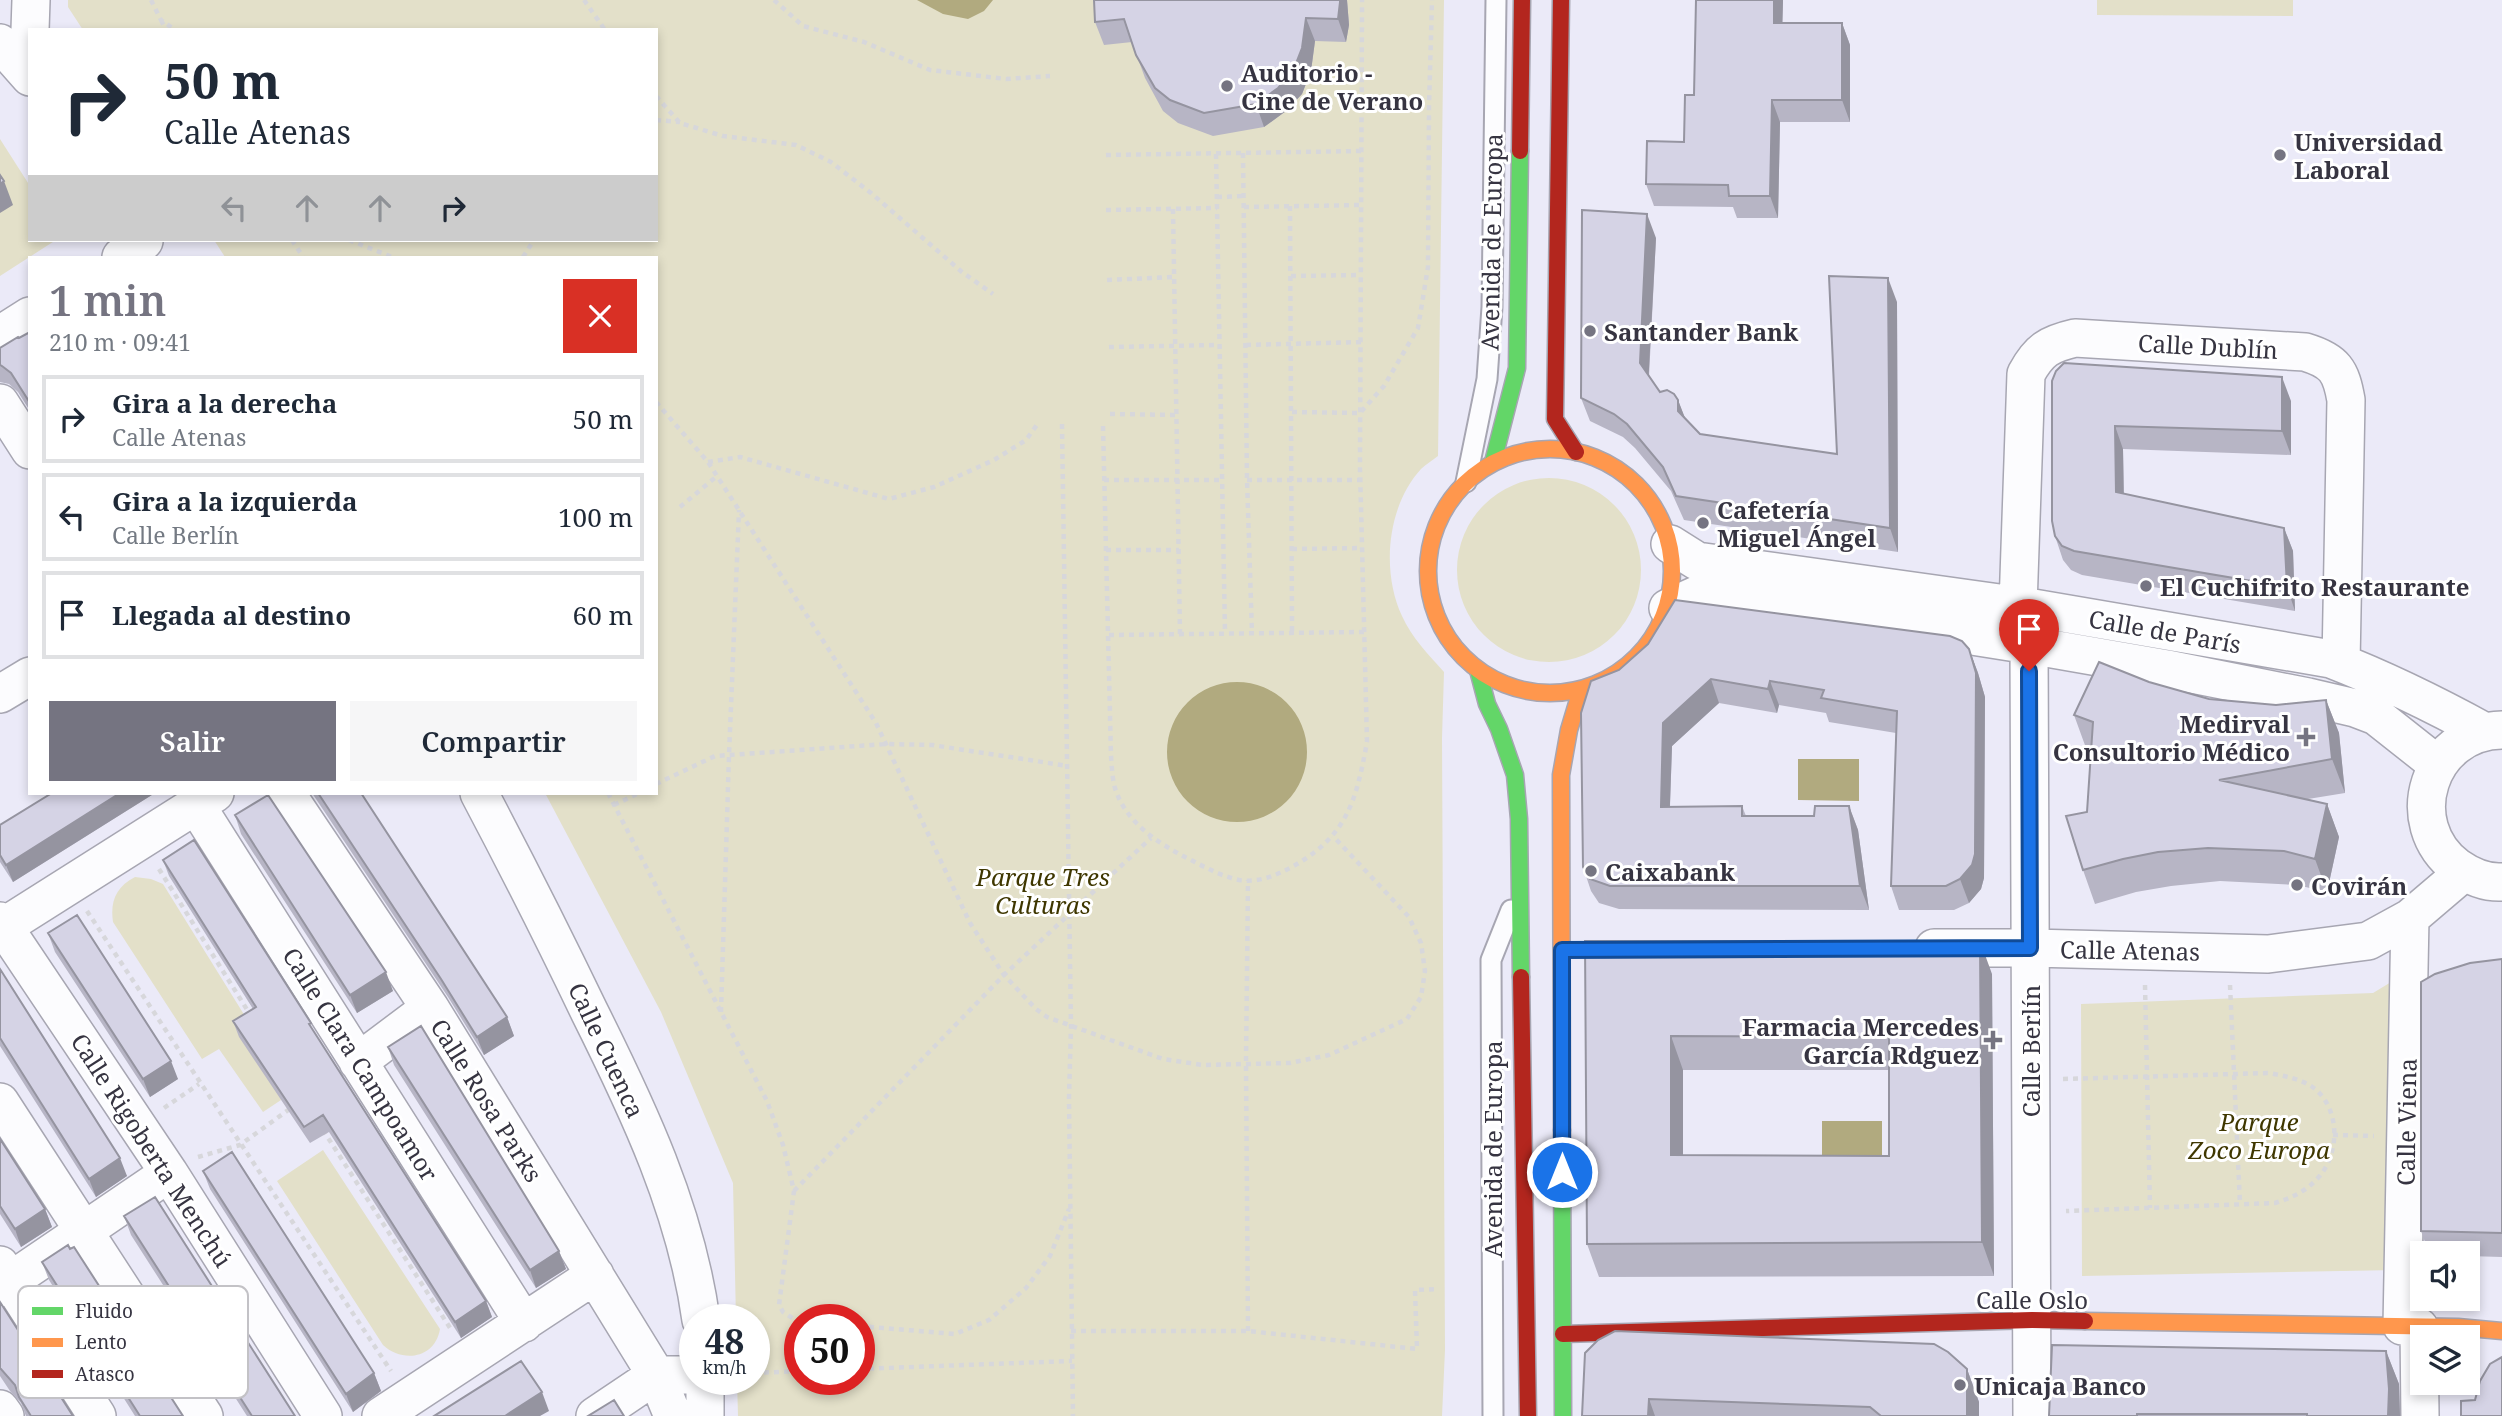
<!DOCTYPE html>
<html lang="es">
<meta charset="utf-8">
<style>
body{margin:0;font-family:"Noto Serif",serif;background:#f6f6f7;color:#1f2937;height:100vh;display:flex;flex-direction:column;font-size:26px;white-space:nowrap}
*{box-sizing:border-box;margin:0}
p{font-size:23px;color:#747a83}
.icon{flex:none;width:38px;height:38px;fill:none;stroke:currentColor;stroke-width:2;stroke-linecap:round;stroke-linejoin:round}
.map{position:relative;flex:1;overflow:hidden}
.side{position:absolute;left:28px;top:256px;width:630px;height:539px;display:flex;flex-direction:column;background:#fff;border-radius:0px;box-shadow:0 4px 10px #0003}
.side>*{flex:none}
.hud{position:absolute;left:28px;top:28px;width:630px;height:214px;border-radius:0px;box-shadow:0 4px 10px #0003;background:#fff;color:#1f2937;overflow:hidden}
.fabs{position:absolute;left:2410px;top:1241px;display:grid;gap:14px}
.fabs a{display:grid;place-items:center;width:70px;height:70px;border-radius:0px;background:#fff;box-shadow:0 4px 10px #0003;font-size:35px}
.speed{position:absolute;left:679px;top:1304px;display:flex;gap:14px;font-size:35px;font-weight:700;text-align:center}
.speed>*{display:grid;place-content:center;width:91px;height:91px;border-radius:50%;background:#fff;box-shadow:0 4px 10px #0003;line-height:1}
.speed small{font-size:18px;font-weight:400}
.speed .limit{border:10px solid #d22;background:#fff;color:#111}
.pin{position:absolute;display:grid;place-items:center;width:60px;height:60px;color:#fff;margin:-72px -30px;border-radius:50% 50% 50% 0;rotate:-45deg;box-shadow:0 0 7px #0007}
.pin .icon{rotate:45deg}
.me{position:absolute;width:77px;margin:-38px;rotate:0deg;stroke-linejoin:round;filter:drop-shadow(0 0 5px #0008)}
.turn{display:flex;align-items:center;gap:24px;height:147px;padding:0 21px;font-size:32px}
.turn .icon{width:91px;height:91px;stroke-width:2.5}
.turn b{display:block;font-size:49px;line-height:60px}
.lanes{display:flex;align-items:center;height:66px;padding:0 21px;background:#0003;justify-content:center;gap:35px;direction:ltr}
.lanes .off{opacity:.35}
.round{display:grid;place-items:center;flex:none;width:74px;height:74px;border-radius:0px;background:#f6f6f7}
.summary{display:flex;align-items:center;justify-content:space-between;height:119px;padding:0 21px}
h1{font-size:42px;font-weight:600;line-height:52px;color:#757481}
.action{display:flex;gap:14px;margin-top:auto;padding:14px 21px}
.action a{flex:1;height:80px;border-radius:0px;background:#757481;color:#fff;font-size:28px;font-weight:600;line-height:80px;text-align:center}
.action a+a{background:#f6f6f7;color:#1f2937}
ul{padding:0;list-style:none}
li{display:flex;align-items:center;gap:21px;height:88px;margin:0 14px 10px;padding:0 7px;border:4px solid #e0e1e3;border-radius:0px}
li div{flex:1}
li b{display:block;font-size:26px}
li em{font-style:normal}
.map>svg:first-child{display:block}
.green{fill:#e3e0c9;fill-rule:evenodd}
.water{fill:#b1aa7f}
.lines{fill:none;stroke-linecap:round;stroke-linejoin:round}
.lane-casing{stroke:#a7a6b2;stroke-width:23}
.street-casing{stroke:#a7a6b2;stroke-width:40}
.fast-casing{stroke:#a7a6b2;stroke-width:19}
.slow-casing{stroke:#a7a6b2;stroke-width:19}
.jam-casing{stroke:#a7a6b2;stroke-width:19}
.path{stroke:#d7d7db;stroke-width:4.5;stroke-dasharray:5 5;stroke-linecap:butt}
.lane{stroke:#fcfcfe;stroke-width:19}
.street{stroke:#fcfcfe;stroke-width:37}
.fast{stroke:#63d668;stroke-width:16}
.slow{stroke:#ff974d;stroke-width:16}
.jam{stroke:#b3261e;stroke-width:16}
.wall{fill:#b7b5c5;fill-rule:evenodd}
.shaded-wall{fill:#9594a0}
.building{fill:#d5d3e5;stroke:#9594a0;stroke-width:2;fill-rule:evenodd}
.route-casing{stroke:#114b97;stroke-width:18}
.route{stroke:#1a73e8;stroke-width:12}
.poi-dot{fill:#757481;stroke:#fff;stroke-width:2.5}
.labels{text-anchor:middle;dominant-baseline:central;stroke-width:6;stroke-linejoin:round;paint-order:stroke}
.poi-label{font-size:24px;font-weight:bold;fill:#363441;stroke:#fff;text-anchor:start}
.street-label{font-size:24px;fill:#363441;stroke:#fff}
.park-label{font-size:24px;font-style:italic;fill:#3f3700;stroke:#fff}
.key{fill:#fff;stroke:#c3c2c6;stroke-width:2}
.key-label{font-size:19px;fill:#363441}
</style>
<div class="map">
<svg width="2502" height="1416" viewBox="0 0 2502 1416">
<rect width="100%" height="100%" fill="#ebeaf8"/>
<!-- green -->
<path class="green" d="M68,0H1444L1438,456C1433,460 1426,464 1421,469C1387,506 1381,571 1402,616C1412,638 1428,654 1444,672L1442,738L1445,1350L1442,1416H738L737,1379H754V1320L736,1319L733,1183L661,1012L545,793H656V257H225L214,240H656V30H83L68,7ZM800,1320H859V1379H800Z
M2097,0H2293V16L2097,15Z
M0,139L30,186V240H56L0,276Z
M1457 570a92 92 0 1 1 184 0a92 92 0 1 1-184 0Z
M135,877L151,879L163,884L253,1029L281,1100L263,1112L219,1049L202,1059L113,922C110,901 116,887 135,877Z
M2401,976L2396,1270L2082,1276L2081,1004L2373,993Z
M323,1150L440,1329C435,1359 402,1363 383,1345L277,1181Z"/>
<!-- water -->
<path class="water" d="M917,0H993L984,11L968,19L943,14Z
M1167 752a70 70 0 1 1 140 0a70 70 0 1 1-140 0Z
M1798,759H1859V801L1798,800Z
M1822,1121H1882V1169L1822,1168Z"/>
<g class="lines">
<defs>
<path id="lane" d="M1466,482L1487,379L1492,307L1496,0
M1493,1416L1491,960L1511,910"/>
<path id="street" d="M30,30L31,0
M0,43L30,77
M121,257L144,241
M0,335L30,316
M0,403L30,450
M1670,544L1697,561L2028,607L2331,659C2385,680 2434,704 2485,732
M2018,606L2026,374C2039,350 2049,344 2075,338L2305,352C2335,361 2341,371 2346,400L2341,663
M1668,608L1701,593L2029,645L2167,669L2308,697L2355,708L2376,716L2438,765
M2029,645L2032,1416
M0,694L30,676
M2502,730C2429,731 2399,823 2457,867C2470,876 2485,883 2502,882
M286,793L430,1008L656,1375L673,1416
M479,793C517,865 554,938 589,1011C638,1109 686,1210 701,1320
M196,805L524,1323
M0,921L169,1173L323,1416
M0,929L215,793
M1934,948H2030L2268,954L2368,941L2410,918L2464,872
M358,1062L430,1008
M0,1102L204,1416
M0,1265L97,1416
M0,1288L169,1173
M2402,1326L2410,918
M2419,1327L2420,1416
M0,1409L5,1416
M381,1416L595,1275
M595,1416L656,1375H695
M705,1416V1379"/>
<path id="fast" d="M1493,462L1517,368L1520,151
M1478,670L1487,704L1499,729L1515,775L1519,819L1521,977
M1562,1130L1563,1416"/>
<path id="slow" d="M1428 571a122 122 0 1 1 244 0a122 122 0 1 1-244 0Z
M1562,1130L1561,775L1569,730L1581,690
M2085,1321L2458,1327L2502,1331"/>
<path id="jam" d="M1561,0L1555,419L1576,452
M1520,151L1522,0
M1521,977L1528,1416
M1563,1334L2032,1320L2085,1321"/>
</defs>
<!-- lane casing -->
<use href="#lane" class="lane-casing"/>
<!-- street casing -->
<use href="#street" class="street-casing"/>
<!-- fast casing -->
<use href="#fast" class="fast-casing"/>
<!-- slow casing -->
<use href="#slow" class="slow-casing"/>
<!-- jam casing -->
<use href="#jam" class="jam-casing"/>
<!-- path -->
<path class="path" d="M151,0L161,20L175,30
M584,0L605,30
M774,0L803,26L864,42L930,70L1006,79L1050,76
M161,20L166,30
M656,96L680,123L723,136L796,145L831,162L871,193L962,272L993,294
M656,120L680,122
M1243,153L1247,480L1252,633
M1216,154L1225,633
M1106,155L1361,151
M1217,197L1244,196
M1290,206L1292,632
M1244,207L1361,205
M1173,209L1180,634
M1106,210L1217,208
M292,240L303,257
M349,240L392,257
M523,257L534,240
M1291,276L1361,275
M1107,280L1174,277
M1246,345L1361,342
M1109,347L1219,345
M656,402L708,462L876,723L970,923L1004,975L1036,1009L1047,1017L1163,1059L1202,1065L1290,1063L1329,1055L1407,1019L1421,997L1425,971L1421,943L1409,917L1333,836
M1292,412L1360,413L1384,386L1418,328L1428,267L1429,107L1432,0
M1110,414L1177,415
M1062,424L1071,1027L1069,1098L1073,1416
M1103,426L1111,756C1112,767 1112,778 1115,788C1125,821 1156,842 1185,857C1203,866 1220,876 1239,880C1258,883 1274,876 1290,868C1347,837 1356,802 1367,742L1360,468L1362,0
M708,462L740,457L889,499L934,487L994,460L1026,440L1039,422
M1104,480H1222
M1247,480H1361
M680,507L717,476
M1292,549L1362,548
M1106,550H1179
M1109,635L1364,632
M656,784L715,756L886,744L932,745L1068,766
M608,793L767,1101L783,1145L794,1191L779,1305L783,1312L800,1323
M614,805L639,793
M159,869L251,1016
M87,911L391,1371
M2145,985L2150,1208
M2230,985L2240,1204
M721,1012L729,755L739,510
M2063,1079L2269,1073C2284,1076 2298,1078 2311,1086C2341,1106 2341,1154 2317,1179C2305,1192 2291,1198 2275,1203L2066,1211
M164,1108L199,1084
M323,1130L452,1331
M2333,1135L2374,1136
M198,1157L240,1145L291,1108
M794,1191L1004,975L1151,838
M859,1326L955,1334L989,1320L1026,1288L1050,1256L1069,1209
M1071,1331H1248L1417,1349L1415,1290L1439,1289
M1248,1331L1246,1064L1248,880
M859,1369L1072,1361
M754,1373L800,1371"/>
<!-- lane -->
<use href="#lane" class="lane"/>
<!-- street -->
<use href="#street" class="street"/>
<!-- fast -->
<use href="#fast" class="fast"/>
<!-- slow -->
<use href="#slow" class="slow"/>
<!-- jam -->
<use href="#jam" class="jam"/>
</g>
<!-- wall -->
<path class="wall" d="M1094,0H1347L1349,25L1346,42L1315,41L1311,71L1302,94L1286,111L1264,127L1213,136L1178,123L1163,111L1145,78L1132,42L1104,45L1095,22Z
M1696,0H1783L1782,23H1842L1850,45V122H1780L1778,218H1737L1733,207L1654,206L1646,184L1684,142L1694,95Z
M1656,238L1649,377L1660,392L1678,400L1685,419L1700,434L1837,454L1897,302L1898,552L1684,520L1671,491L1635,448L1623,437L1590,421L1581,398Z
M30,332V411L18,392L9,384L0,382V348L19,338Z
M2052,381L2291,401V455L2123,449L2124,494L2284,528L2293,551L2295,611L2082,575L2071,570L2063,560L2055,536Z
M1969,649L1978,673L1985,697L1984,878L1981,889L1969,903L1954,910H1899L1891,886L1896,733L1829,722L1826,713L1779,705L1777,713L1719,703L1672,746L1670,807L1742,806L1746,816H1814L1849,806L1858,830L1869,910L1619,909L1599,903L1591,891L1583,867L1591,681Z
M2149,682L2209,699L2276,705L2326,700L2339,733L2345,793L2308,799L2327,804L2339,837L2327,892L2297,885L2220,881L2171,886L2136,892L2095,904L2083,870L2091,750L2086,748L2074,715Z
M52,793H155L13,882L0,862V825Z
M312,793H361L507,1017L514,1036L484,1055L448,997Z
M235,815L393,991L357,1013L241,834Z
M163,860L315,1034L486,1301L492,1317L461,1338L329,1132L310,1143L239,1037L233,1021L253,1009L169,876Z
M48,933L178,1079L150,1097L55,952Z
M1585,941L1992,974L1994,1276L1599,1277L1587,1244ZM1683,1070H1889V1156L1683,1155Z
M2502,959V1257L2468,1256V1253H2429L2421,1231Z
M0,969L127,1176L96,1197L0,1046Z
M388,1047L559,1251L566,1269L536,1288L394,1065Z
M0,1139L45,1209L52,1227L21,1247L0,1214Z
M203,1171L374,1373L381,1391L353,1412L210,1189Z
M124,1216L295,1416H247L131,1235Z
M42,1262L183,1416H135L49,1280Z
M0,1302L73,1416H26L21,1403L10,1391L0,1376Z
M2386,1351L2399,1384L2400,1416H2049Z
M1585,1353L1967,1369L1979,1402V1416H1582Z"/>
<!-- shaded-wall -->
<path class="shaded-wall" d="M1340,0H1347L1349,25L1346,42L1338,19Z
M1774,0H1783L1782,45L1774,23Z
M1306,18L1315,41L1311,71L1302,94L1286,111L1264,127L1256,104Z
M1842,23L1850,45V122L1842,100Z
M1772,100L1780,122L1778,218L1770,196Z
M4,181L13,205L0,213V184Z
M1647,214L1656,238L1648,387L1640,363Z
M1888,278L1897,302L1898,552L1890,528Z
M2282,377L2291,401V455L2282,431Z
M1678,400L1687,423L1678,411Z
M2115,426L2123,449L2124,516L2116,492Z
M2284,528L2293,551L2295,611L2287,587Z
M1969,649L1978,673L1985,697L1984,878L1981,889L1969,903L1960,879Z
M1711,679L1719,703L1672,746L1669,831L1661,807L1663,723Z
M1770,681L1779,705L1777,713L1768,689Z
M2326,700L2339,733L2345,793L2332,759Z
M120,793H155L13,882L6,865Z
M2327,804L2339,837L2327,892L2315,859Z
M1849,806L1858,830L1869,910L1860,886Z
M1980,941L1992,974L1994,1276L1982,1242Z
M386,972L393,991L357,1013L350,995Z
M507,1017L514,1036L484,1055L477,1037Z
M1671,1036L1683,1070V1189L1671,1155Z
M171,1061L178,1079L150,1097L143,1079Z
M120,1158L127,1176L96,1197L89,1179Z
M45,1209L52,1227L21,1247L15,1229Z
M559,1251L566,1269L536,1288L530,1270Z
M486,1301L492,1317L461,1338L455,1322Z
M2386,1351L2399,1384L2400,1416H2388Z
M1967,1369L1979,1402V1416H1967Z
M374,1373L381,1391L353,1412L346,1394Z
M542,1392L549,1411L540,1416H505Z
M1649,1399L1655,1416H1648Z"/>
<!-- building -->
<path class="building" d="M1094,0H1340V2L1338,19L1306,18L1302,48L1293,71L1278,88L1256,104L1204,113L1170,100L1155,88L1136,55L1124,19L1095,22Z
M1696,0H1774V23H1842V100H1772L1770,196H1729L1728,185L1646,184L1647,141L1684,142L1685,95H1694Z
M0,175L4,181L0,184Z
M1582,210L1647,214L1640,363L1660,392L1667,390L1674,394L1678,400V411L1700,434L1837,454L1829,276L1888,278L1890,528L1676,496L1663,467L1627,424L1614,414L1581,398Z
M30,332V403L11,373L2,366L0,365V348L18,337L19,338Z
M2064,363L2282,377V431L2115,426L2116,492L2284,528L2287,587L2074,551L2062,546L2055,536L2052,521V381L2056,371Z
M1675,600L1950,636L1962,641L1969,649L1976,673L1975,854L1972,865L1960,879L1946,886H1891L1897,711L1821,698L1824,690L1770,681L1768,689L1711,679L1663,723L1661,807L1742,806V816H1814L1815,806H1849L1860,886H1610L1590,879L1583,867L1581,713L1591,681L1619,670L1648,644Z
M2099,662L2149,682L2209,699L2276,705L2326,700L2332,759L2219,780L2327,804L2315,859L2284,851L2208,848L2158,852L2123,859L2083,870L2066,816L2087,812L2093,722L2074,715Z
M52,793H120L6,865L0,855V825Z
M318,793H361L507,1017L477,1037L441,979Z
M268,795L386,972L350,995L235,815Z
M194,840L311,1023L309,1024L486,1301L455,1322L323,1115L304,1127L233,1021L256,1007L163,860Z
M77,915L171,1061L143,1079L48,933Z
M1585,941H1980L1982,1242L1587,1244ZM1671,1036L1889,1037V1156L1671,1155Z
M2502,959V1233L2421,1231V982L2435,974L2470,963Z
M0,969L120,1158L89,1179L0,1038Z
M421,1026L559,1251L530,1270L388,1047Z
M0,1139L45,1209L15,1229L0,1206Z
M232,1152L374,1373L346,1394L203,1171Z
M155,1197L295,1416H252L124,1216Z
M68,1245L70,1249L74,1247L183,1416H140L42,1262Z
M0,1302L73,1416H31L19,1397L15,1385L0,1368Z
M1615,1331L1934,1344L1948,1352L1967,1369V1416H1881L1870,1407L1649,1399L1648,1416H1582L1585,1353L1598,1340Z
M2052,1345L2386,1351L2389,1389L2388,1416H2307V1414H2137V1416H2049Z
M2502,1357V1416H2461V1401L2475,1400L2480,1381L2490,1364Z
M521,1361L542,1392L505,1416H434Z
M614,1400L624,1416H588Z"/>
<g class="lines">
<defs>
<path id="route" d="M1562,1172V950L2030,948L2029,671"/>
</defs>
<!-- route casing -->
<use href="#route" class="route-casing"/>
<!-- route -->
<use href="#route" class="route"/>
</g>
<!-- markers -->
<g class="poi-dot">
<circle cx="1227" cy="86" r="7"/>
<circle cx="2280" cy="155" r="7"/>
<circle cx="1590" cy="331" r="7"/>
<circle cx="1703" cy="523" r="7"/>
<circle cx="2146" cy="586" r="7"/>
<path d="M2302.5 726.5h7v7h7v7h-7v7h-7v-7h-7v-7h7z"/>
<circle cx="1591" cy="871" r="7"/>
<circle cx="2297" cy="885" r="7"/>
<path d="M1989.5 1029.5h7v7h7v7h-7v7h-7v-7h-7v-7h7z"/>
<circle cx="1960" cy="1385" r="7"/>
</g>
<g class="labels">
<!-- poi labels -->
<g class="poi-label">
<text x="1241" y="72">Auditorio -<tspan x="1241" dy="28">Cine de Verano</tspan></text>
<text x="2294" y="141">Universidad<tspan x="2294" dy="28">Laboral</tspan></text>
<text x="1604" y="331">Santander Bank</text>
<text x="1717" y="509">Cafetería<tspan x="1717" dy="28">Miguel Ángel</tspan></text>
<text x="2160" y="586">El Cuchifrito Restaurante</text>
<text x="2290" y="723" text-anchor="end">Medirval<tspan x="2290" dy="28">Consultorio Médico</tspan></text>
<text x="1605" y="871">Caixabank</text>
<text x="2311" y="885">Covirán</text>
<text x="1979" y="1026" text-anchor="end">Farmacia Mercedes<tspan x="1979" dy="28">García Rdguez</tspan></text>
<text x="1974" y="1385">Unicaja Banco</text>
</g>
<!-- street labels -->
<g class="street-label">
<text transform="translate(1491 242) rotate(-89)">Avenida de Europa</text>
<text transform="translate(2208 346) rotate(3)">Calle Dublín</text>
<text transform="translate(2165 631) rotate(10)">Calle de París</text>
<text transform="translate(2130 950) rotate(1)">Calle Atenas</text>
<text transform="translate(607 1050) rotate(65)">Calle Cuenca</text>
<text transform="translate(2030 1051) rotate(-90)">Calle Berlín</text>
<text transform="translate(361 1064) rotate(58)">Calle Clara Campoamor</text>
<text transform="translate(487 1100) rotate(58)">Calle Rosa Parks</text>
<text transform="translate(2406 1122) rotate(-89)">Calle Viena</text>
<text transform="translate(1492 1149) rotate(-90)">Avenida de Europa</text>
<text transform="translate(152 1150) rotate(57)">Calle Rigoberta Menchú</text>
<text x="2032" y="1299">Calle Oslo</text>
</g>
<!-- park labels -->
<g class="park-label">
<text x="1043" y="876">Parque Tres<tspan x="1043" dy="28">Culturas</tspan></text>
<text x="2259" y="1121">Parque<tspan x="2259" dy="28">Zoco Europa</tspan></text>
</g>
</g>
<!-- legend -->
<rect x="18" y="1286" width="230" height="112" rx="10" class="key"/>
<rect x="32" y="1307" width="31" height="8" fill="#63d668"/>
<rect x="32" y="1338" width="31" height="9" fill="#ff974d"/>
<rect x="32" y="1370" width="31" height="8" fill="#b3261e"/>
<g class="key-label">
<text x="75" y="1318">Fluido</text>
<text x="75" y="1349">Lento</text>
<text x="75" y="1381">Atasco</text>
</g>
</svg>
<div class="fabs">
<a><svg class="icon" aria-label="sound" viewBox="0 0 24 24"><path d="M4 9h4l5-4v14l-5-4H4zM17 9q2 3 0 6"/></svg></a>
<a><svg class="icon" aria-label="layers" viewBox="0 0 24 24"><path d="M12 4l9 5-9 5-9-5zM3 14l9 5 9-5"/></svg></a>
</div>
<div class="speed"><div>48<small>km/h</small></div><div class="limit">50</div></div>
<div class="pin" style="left:2029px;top:671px;background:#d93025"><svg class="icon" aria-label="arrive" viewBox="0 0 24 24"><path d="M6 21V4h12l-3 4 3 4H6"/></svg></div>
<svg class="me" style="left:1562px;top:1172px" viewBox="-20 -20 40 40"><circle r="17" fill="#1a73e8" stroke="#fff" stroke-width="3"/><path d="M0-11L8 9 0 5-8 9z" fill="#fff"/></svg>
<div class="hud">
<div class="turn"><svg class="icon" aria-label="right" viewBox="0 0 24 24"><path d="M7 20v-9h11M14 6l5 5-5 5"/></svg><div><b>50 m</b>Calle Atenas</div></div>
<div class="lanes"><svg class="icon off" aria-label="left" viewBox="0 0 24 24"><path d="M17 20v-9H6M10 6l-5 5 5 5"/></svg><svg class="icon off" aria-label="ahead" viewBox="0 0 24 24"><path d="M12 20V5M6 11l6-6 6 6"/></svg><svg class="icon off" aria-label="ahead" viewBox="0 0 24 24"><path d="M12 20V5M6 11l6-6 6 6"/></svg><svg class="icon" aria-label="right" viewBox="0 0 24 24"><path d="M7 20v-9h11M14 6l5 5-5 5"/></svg></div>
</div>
<section class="side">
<div class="summary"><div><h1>1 min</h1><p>210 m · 09:41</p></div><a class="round" style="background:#d93025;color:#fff"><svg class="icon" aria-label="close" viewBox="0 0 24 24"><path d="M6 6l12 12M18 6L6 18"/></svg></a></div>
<ul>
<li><svg class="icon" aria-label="right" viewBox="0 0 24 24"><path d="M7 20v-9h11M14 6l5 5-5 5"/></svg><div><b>Gira a la derecha</b><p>Calle Atenas</p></div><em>50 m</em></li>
<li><svg class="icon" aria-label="left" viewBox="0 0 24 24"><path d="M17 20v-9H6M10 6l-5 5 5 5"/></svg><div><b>Gira a la izquierda</b><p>Calle Berlín</p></div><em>100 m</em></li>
<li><svg class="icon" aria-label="arrive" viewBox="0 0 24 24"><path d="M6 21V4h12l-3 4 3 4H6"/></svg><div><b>Llegada al destino</b></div><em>60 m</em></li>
</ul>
<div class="action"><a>Salir</a><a>Compartir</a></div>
</section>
</div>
